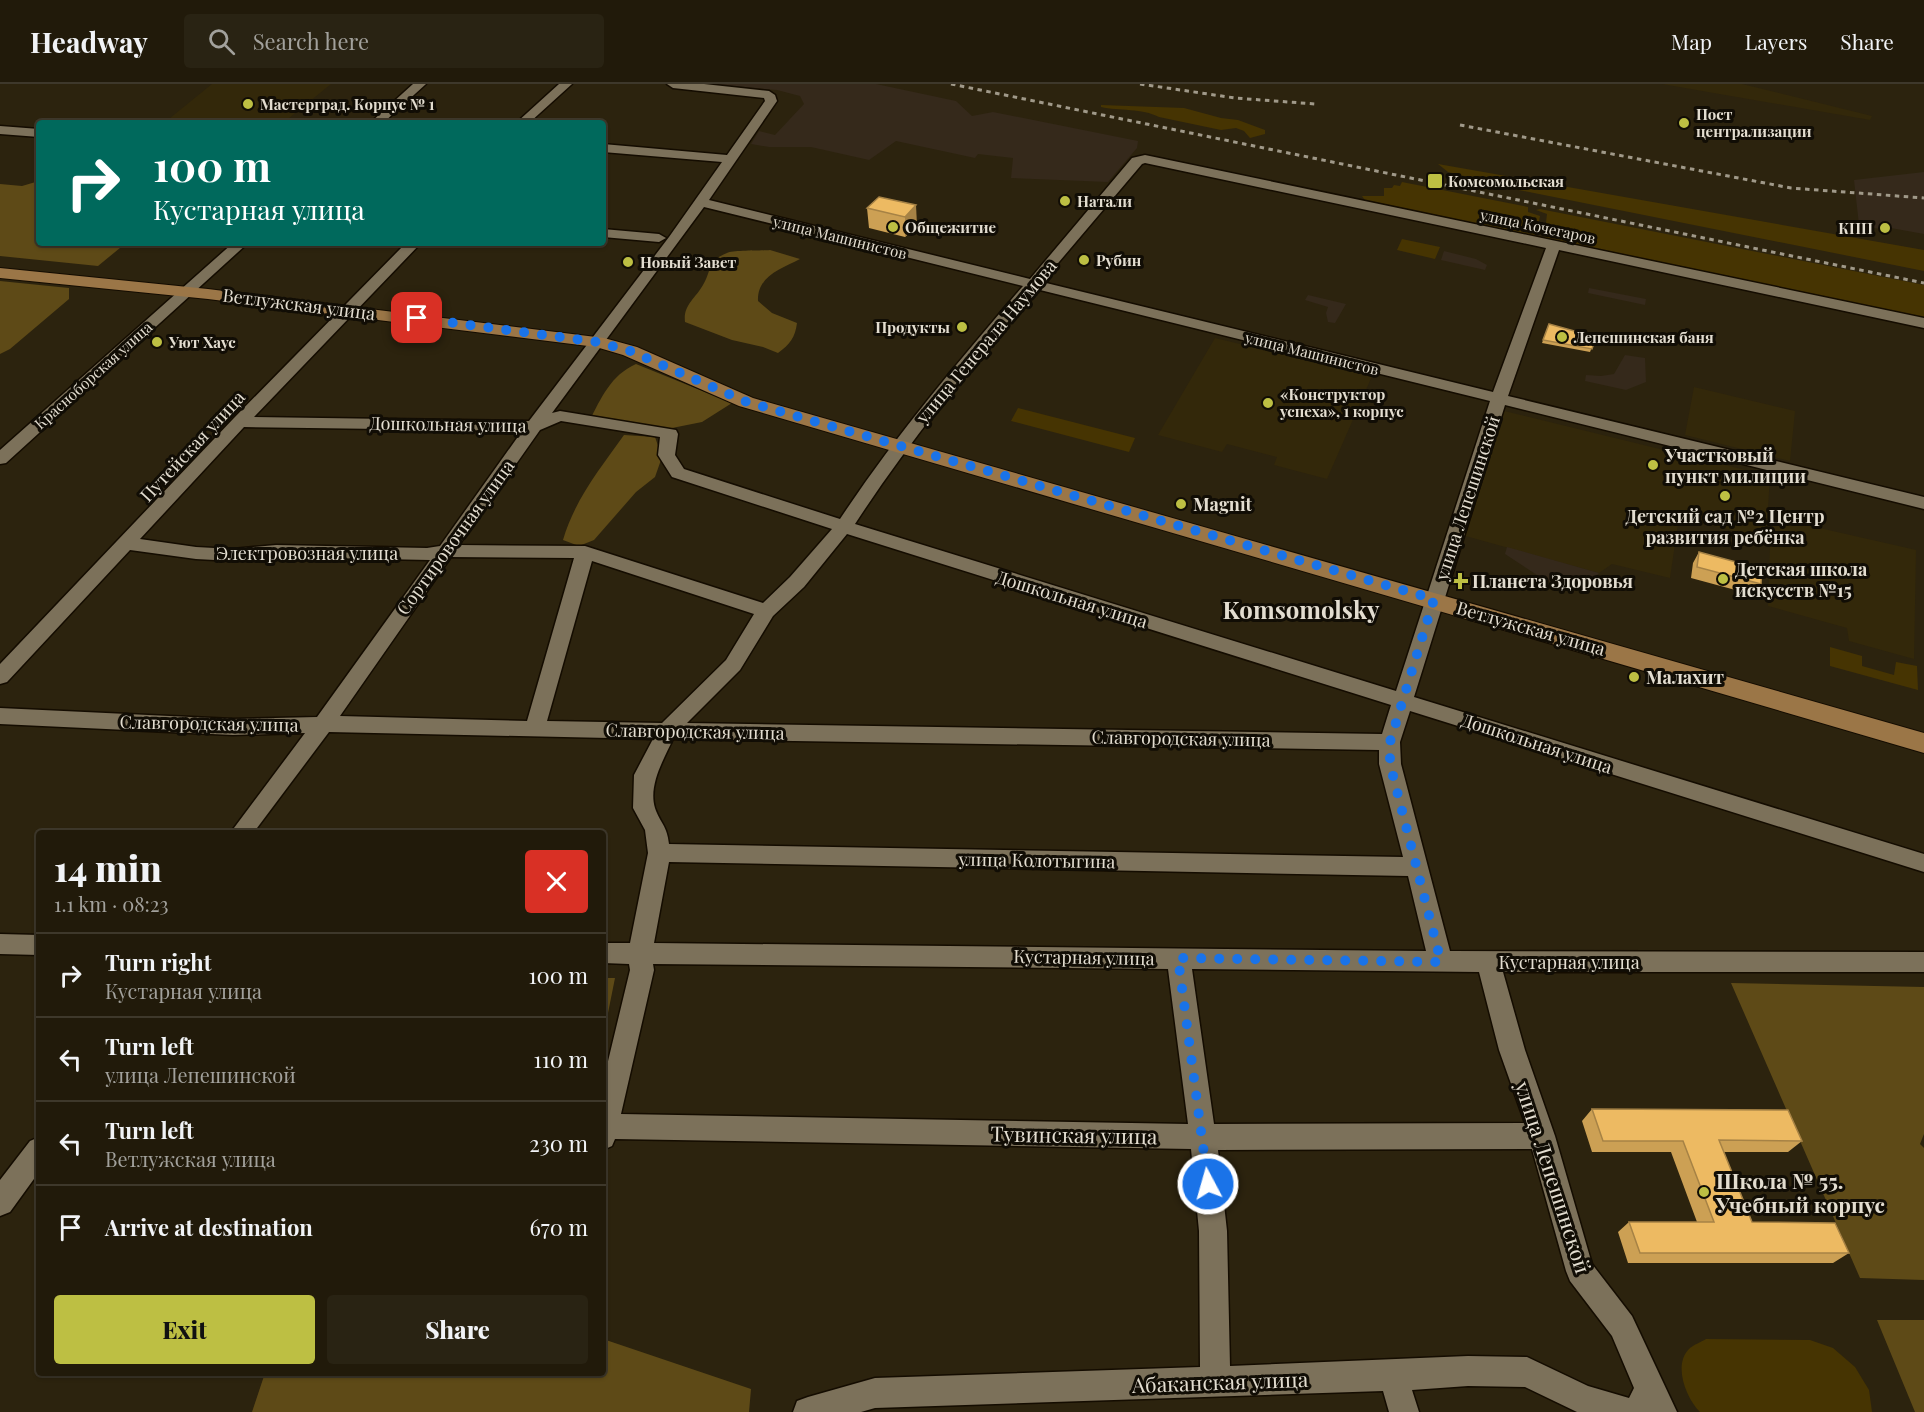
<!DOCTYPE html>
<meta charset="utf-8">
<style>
body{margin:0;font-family:"Playfair Display",serif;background:#292313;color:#f1f3f6;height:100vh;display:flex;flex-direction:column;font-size:22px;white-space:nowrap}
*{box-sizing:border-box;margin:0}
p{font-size:20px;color:#a2a19c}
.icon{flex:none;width:33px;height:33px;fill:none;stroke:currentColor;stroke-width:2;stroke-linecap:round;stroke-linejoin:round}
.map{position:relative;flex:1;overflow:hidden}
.sheet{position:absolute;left:36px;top:746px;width:570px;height:546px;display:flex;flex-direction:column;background:#211a0a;border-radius:6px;box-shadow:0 2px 4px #0004,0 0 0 2px #3e382b}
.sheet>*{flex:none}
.hud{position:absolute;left:36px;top:36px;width:570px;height:126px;border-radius:6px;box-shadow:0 2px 4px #0004,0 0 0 2px #3e382b;background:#00695c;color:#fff;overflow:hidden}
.pin{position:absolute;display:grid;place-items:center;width:51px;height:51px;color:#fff;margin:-26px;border-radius:12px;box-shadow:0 3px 9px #0006}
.me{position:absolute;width:66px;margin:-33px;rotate:354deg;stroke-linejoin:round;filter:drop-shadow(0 0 4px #0008)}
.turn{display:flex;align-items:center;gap:21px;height:126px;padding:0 18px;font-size:27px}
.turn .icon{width:78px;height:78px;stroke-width:2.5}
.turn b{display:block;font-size:42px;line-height:51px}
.round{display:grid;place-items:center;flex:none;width:63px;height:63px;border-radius:6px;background:#292313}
.head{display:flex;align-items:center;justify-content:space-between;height:102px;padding:0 18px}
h1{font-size:36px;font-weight:800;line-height:45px}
.cta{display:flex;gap:12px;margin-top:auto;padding:12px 18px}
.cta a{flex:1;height:69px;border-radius:6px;background:#bdbf43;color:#111;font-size:24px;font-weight:800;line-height:69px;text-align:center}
.cta a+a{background:#292313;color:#f1f3f6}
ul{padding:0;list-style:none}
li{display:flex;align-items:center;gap:18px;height:84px;padding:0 18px;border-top:2px solid #3e382b}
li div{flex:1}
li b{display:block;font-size:22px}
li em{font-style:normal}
header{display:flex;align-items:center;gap:36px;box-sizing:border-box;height:84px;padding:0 30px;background:#211a0a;border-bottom:2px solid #3e382b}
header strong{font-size:28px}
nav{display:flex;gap:33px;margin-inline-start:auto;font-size:21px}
.search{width:420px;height:54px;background:#292313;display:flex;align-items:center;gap:15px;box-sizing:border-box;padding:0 21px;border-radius:6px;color:#a2a19c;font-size:22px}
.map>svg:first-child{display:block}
.built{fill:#33280a}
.industrial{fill:#35291b}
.green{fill:#463402}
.forest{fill:#5e4a17}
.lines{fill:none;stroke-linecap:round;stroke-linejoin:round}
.minor-casing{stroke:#140c00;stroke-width:3}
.major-casing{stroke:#140c00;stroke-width:2}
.minor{fill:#7c715a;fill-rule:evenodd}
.major{fill:#9b7647;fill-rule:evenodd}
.rail{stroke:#a09989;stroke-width:3;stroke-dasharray:4.5 4.5;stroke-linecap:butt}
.wall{fill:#cca054}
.shaded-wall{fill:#a68245}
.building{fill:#edba62;stroke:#a68245;stroke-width:1.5}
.route{stroke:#1a73e8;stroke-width:10;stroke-dasharray:0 18}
.poi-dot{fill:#bdbf43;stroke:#110d05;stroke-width:2}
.labels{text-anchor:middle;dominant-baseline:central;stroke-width:6;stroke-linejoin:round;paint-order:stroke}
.far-poi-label{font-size:15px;font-weight:bold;fill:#e3ddd0;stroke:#110d05;text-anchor:start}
.far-street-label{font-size:15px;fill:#e3ddd0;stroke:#110d05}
.street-label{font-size:18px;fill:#e3ddd0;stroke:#110d05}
.poi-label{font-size:18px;font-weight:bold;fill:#e3ddd0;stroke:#110d05;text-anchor:start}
.near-street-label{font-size:21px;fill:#e3ddd0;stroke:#110d05}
.near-poi-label{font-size:21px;font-weight:bold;fill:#e3ddd0;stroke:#110d05;text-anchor:start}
.district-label{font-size:24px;font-weight:bold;fill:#e3ddd0;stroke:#110d05}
</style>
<header>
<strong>Headway</strong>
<div class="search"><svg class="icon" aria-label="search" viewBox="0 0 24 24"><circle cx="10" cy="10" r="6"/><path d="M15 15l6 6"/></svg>Search here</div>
<nav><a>Map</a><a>Layers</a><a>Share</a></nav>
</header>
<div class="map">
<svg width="1924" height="1328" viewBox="0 0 1924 1328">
<rect width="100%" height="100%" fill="#2c230e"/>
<!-- built -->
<path class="built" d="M212,0H331L283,39H164Z
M1662,0H1742L1872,32L1870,36Z
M1215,254L1372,292L1327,395L1274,381L1277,373L1227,360L1222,368L1158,351Z
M1694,303L1795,327L1790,377L1685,351Z
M1500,326L1770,392L1766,455L1679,433L1670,494L1612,480L1599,489L1462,451Z
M1771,433L1916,466L1914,575L1849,557L1847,544L1768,522Z"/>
<!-- industrial -->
<path class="industrial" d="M710,0H876L956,17L972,32L993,28L1138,57L1137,64L1108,98L1011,94L1013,74L978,70L975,74L896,57L869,76L811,63H769L751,60L759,47L775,51L804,20L800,12L777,6Z
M1924,88V150L1891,144L1890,147L1859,141L1854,96Z
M1444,167L1476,175L1487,181L1485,186L1441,176Z
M1589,204L1646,215L1645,221L1588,209Z
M1308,211L1346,220L1335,239L1328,238L1326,229L1328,223L1305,216Z
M1625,271L1645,274L1646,298L1626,306L1585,297L1586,291L1601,292L1614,290Z
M1507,463L1599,489L1582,507L1543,495L1505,470Z"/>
<!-- green -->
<path class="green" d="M1101,21L1184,24L1221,34L1238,36L1265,46V50L1250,54L1244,47L1236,44L1221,46L1159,33C1142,24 1119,27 1101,23Z
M1438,80L1924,166V187L1504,103L1482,101L1480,96L1448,88Z
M1402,98L1528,123V128L1540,132L1536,153L1367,119L1362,112H1384V104H1392L1394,101L1400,102Z
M1540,125L1924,201V236L1544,156L1547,130L1536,126Z
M1402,155L1440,163L1435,175L1397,166Z
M1018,324L1135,354L1129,368L1011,337Z
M1830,563L1862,572V582L1894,591L1896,578L1917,582L1918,606L1830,582Z
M1706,1255L1810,1256L1833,1264L1855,1283L1869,1306L1872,1328H1700C1686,1314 1673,1281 1689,1265C1693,1261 1701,1258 1706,1255Z"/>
<!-- forest -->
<path class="forest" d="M39,97V159H126L98,182L0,172V100L22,102Z
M770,166L800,175C781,185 757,192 758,217L772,229L797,239C795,254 790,260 778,269L763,263L732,256L685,238C683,221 695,215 703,201C711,188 708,176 727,169C733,166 761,167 770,166Z
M0,197L69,204V215L10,265L0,270Z
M636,280L732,319L702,338L657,347L589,338C601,314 611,291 636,280Z
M624,351L655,353L662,373L655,393L636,408L594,456L579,462L563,456C575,415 600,385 624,351Z
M603,894H615L603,954Z
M1731,899L1924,903V1050L1920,1060L1924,1064V1196L1860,1194Z
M1877,1236H1924V1328H1915Z
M603,1255L751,1305L749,1328H252L265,1289L603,1288Z"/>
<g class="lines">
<defs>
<path id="minor" d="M413,0H426L383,39H370Z
M559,0H572L529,39H516Z
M667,0H704L769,7L775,11L777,17L709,116L1030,195L1132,74L1145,71L1924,234V244L1559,166L1508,312L1924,413V425L1505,321L1414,613L1924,770V788L1410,627L1400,658L1401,680L1450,867L1924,868V888H1503L1525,966L1555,1052L1592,1180L1632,1232L1677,1328H1577L1525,1303L1468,1302L1412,1306L1419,1328H1389L1383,1307L875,1324L861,1328H793L797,1317L808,1313L875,1294L1200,1283L1199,1147L1191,1065L615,1055L612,1062L603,1066V998L630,886L629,880L603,879V859H630L648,769L645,746L633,724L634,691L653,655L329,648L254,748H231L305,649L233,651L0,640V624L233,635L317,633L430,476L276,473L233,477L196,475L130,466L7,598L0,600V580L234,334L406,159H421L254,333L529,337L669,153L722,78L603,68V60L727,71L765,17L764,14L673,4ZM1145,79L1546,164L1493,308L1042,198L1142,80ZM704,123L1023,202C959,277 895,352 840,435L684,385L675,371L678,350L676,346L560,327L552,329ZM1036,205L1490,317L1396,607L855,440C909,357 972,281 1036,205ZM561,337L660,353L658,371L672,393L832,445L790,493L763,519L585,462L459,461L540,346ZM244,343L522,347L440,462L427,464L276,461L233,465L196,463L140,455ZM847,450L1391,621L1382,650L687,639L740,586L773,532L804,503ZM451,473L574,474L527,637L340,632ZM592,477L754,530L726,576L662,639L547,637ZM673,655L1379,666V680L1403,773L669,760C667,741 660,739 655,724C648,701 664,675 673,655ZM669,778L1408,792L1426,867L654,859ZM653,880L1168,885L1188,1040L621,1030L654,886ZM1192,885L1479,888L1499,966L1525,1039L1214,1040ZM1532,1065L1566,1187L1570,1197L1612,1252L1634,1304L1629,1314L1588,1302L1527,1273L1468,1272L1230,1282L1227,1147L1218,1066Z
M0,42L39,45V53L0,50Z
M603,145L659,150L666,154L659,158L603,153Z
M233,159H248L6,379L0,380V366Z
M0,850L39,851V871L0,870Z
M39,1053V1088L10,1128L0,1132V1096L30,1057Z"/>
<path id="major" d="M0,184L208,205L604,254L637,263L753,314L1924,649V669L739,322L623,271L596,263L208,215L0,194Z"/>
</defs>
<!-- minor casing -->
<use href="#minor" class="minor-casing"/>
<!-- major casing -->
<use href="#major" class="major-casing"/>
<!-- minor -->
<use href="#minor" class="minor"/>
<!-- major -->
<use href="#major" class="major"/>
<!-- rail -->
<path class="rail" d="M951,0L1924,199
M1140,0L1235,14L1315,20
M1460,41L1791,104L1924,114"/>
</g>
<!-- wall -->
<path class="wall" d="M879,113L917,141L905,153L869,144L867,124Z
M1549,240L1596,253L1590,268L1542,259Z
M1699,468L1761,500L1754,511L1691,494L1693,479Z
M1592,1025L1802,1057L1788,1068H1723L1752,1138L1849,1169L1833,1179H1628L1618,1148L1629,1138H1697L1671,1068H1592L1582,1037Z"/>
<!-- shaded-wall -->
<path class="shaded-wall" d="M916,121L917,141L905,153V133Z"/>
<!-- building -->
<path class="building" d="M879,113L916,121L905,133L867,124Z
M1549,240L1596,253L1592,265L1543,256Z
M1699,468L1762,485L1761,500L1697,483Z
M1592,1025L1788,1026L1802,1057L1719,1056L1752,1138L1835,1139L1849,1169H1640L1629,1138H1714L1683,1057H1603Z"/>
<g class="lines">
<!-- route -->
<path class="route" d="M417,234L597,258L630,267L747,318L1434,515L1390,658V680L1441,878L1178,874L1208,1100"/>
</g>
<!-- markers -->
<g class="poi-dot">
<circle cx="248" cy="20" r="6"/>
<circle cx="1684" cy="39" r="6"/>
<rect x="1427" y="89" width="16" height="16" rx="3"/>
<circle cx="1065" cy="117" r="6"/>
<circle cx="893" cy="143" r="6"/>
<circle cx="1885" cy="144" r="6"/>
<circle cx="1084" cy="176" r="6"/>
<circle cx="628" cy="178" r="6"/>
<circle cx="962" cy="243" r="6"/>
<circle cx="1562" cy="253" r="6"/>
<circle cx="157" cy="258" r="6"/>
<circle cx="1268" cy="319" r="6"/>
<circle cx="1653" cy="381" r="6"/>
<circle cx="1725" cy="412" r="6"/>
<circle cx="1181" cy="420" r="6"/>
<circle cx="1723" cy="495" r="6"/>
<path d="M1457 488h6v6h6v6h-6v6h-6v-6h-6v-6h6z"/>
<circle cx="1634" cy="593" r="6"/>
<circle cx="1704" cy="1108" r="6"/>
</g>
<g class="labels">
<!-- far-poi labels -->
<g class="far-poi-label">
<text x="260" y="20">Мастерград. Корпус № 1</text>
<text x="1696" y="30">Пост<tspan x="1696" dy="17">централизации</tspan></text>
<text x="1448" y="97">Комсомольская</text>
<text x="1077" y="117">Натали</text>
<text x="905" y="143">Общежитие</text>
<text x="1873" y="144" text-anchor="end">КПП</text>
<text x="1096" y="176">Рубин</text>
<text x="640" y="178">Новый Завет</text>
<text x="950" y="243" text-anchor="end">Продукты</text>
<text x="1574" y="253">Лепешинская баня</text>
<text x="169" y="258">Уют Хаус</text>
<text x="1280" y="310">«Конструктор<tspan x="1280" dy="17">успеха», 1 корпус</tspan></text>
</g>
<!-- far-street labels -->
<g class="far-street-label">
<text transform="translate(1538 142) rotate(12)">улица Кочегаров</text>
<text transform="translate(840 153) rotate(14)">улица Машинистов</text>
<text transform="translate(1312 269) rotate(14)">улица Машинистов</text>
<text transform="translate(93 291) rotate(-42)">Красноборская улица</text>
</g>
<!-- street labels -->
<g class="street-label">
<text transform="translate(299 220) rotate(7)">Ветлужская улица</text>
<text transform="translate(986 257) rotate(-50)">улица Генерала Наумова</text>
<text transform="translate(448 340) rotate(1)">Дошкольная улица</text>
<text transform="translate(192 362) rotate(-47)">Путейская улица</text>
<text transform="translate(1467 414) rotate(-72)">улица Лепешинской</text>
<text transform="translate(455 453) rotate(-54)">Сортировочная улица</text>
<text x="307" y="469">Электровозная улица</text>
<text transform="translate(1072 515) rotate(17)">Дошкольная улица</text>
<text transform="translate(1531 544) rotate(16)">Ветлужская улица</text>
<text transform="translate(209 639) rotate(1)">Славгородская улица</text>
<text transform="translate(695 647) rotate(1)">Славгородская улица</text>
<text transform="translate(1181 654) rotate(1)">Славгородская улица</text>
<text transform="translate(1537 659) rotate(18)">Дошкольная улица</text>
<text transform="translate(1037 776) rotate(1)">улица Колотыгина</text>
<text transform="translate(1084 873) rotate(1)">Кустарная улица</text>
<text x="1569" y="878">Кустарная улица</text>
</g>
<!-- poi labels -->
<g class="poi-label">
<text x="1665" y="371">Участковый<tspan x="1665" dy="21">пункт милиции</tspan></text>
<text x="1193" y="420">Magnit</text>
<text x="1725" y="432" text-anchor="middle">Детский сад №2 Центр<tspan x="1725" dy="21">развития ребёнка</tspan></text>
<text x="1735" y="485">Детская школа<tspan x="1735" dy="21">искусств №15</tspan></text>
<text x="1472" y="497">Планета Здоровья</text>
<text x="1646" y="593">Малахит</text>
</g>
<!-- near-street labels -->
<g class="near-street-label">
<text transform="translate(1074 1050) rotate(1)">Тувинская улица</text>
<text transform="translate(1554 1093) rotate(72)">улица Лепешинской</text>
<text transform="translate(1220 1297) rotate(-2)">Абаканская улица</text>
</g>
<!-- near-poi labels -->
<g class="near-poi-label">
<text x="1716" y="1096">Школа № 55.<tspan x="1716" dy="24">Учебный корпус</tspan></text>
</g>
<!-- district labels -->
<g class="district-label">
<text x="1301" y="525">Komsomolsky</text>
</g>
</g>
</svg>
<div class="pin" style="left:417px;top:234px;background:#d93025"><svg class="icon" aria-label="arrive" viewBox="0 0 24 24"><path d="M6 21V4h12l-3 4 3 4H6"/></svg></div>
<svg class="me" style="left:1208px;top:1100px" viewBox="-20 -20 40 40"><circle r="17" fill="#1a73e8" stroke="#fff" stroke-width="3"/><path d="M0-11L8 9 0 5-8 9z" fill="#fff"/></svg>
<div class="hud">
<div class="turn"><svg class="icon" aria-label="right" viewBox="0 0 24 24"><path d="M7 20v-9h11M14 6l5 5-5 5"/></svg><div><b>100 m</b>Кустарная улица</div></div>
</div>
<section class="sheet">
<div class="head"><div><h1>14 min</h1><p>1.1 km · 08:23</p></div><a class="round" style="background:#d93025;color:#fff"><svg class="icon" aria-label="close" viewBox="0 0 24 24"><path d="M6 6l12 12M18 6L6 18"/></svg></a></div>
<ul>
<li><svg class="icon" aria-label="right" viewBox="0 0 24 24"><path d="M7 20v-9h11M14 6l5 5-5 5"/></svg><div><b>Turn right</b><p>Кустарная улица</p></div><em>100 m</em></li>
<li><svg class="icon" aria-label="left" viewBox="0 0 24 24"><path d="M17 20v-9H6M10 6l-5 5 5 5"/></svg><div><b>Turn left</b><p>улица Лепешинской</p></div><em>110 m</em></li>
<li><svg class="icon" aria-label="left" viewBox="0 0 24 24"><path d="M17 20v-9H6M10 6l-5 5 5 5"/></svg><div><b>Turn left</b><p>Ветлужская улица</p></div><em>230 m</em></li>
<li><svg class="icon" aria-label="arrive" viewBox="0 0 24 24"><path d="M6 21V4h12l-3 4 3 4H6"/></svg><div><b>Arrive at destination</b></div><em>670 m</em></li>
</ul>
<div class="cta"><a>Exit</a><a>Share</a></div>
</section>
</div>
